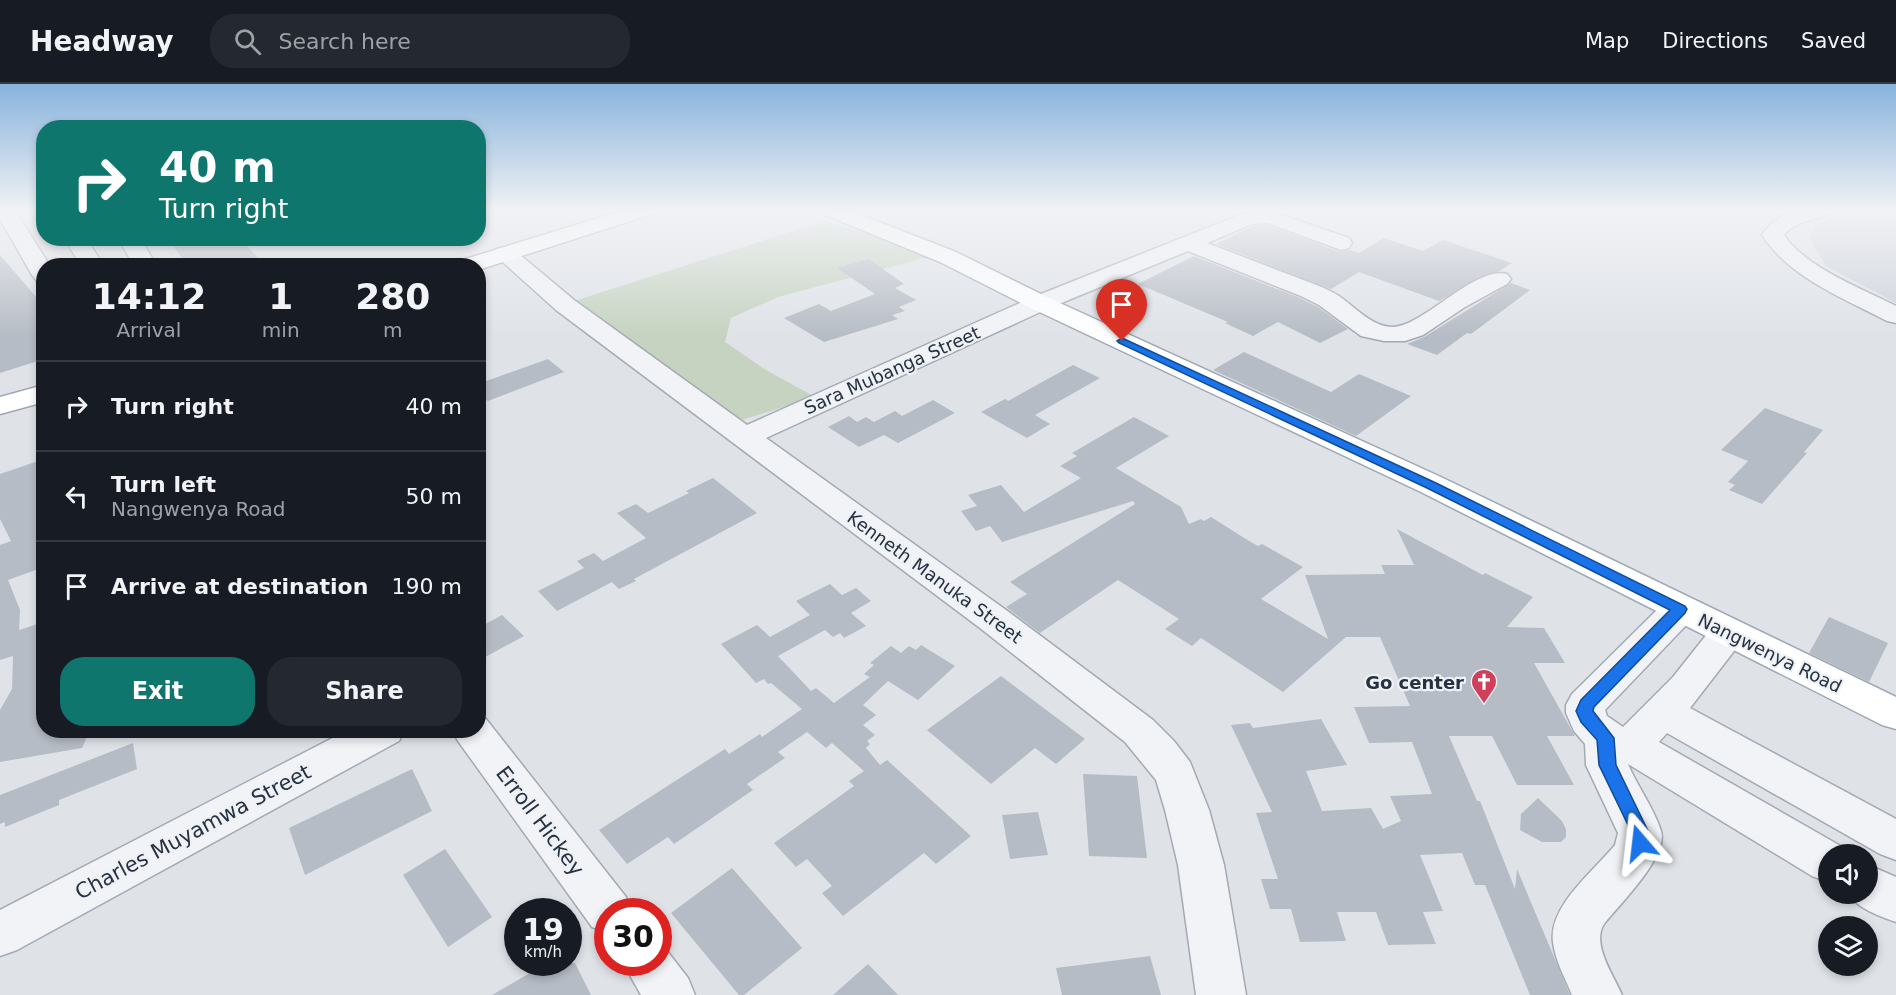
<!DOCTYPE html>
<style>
body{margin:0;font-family:"DejaVu Sans",sans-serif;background:#242831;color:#f1f3f6;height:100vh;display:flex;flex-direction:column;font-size:22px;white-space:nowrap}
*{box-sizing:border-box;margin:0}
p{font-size:20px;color:#9ea1a6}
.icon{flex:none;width:33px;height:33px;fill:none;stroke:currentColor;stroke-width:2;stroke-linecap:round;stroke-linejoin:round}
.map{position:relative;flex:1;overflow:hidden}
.side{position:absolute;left:36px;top:174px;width:450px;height:480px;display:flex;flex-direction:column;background:#171b24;border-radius:24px;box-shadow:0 3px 9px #0003}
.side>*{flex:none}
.guide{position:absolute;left:36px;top:36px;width:450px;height:126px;border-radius:24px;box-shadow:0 3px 9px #0003;background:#0f766e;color:#fff;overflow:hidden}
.fabs{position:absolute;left:1818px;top:760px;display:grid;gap:12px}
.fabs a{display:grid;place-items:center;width:60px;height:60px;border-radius:50%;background:#171b24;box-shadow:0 3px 9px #0003;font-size:30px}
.speed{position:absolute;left:504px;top:814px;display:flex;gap:12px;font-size:30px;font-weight:700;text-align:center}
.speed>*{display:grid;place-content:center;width:78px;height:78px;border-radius:50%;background:#171b24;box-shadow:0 3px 9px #0003;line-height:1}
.speed small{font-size:15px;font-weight:400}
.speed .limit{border:9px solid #d22;background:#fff;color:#111}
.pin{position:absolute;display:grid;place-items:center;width:51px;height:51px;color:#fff;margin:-62px -26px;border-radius:50% 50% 50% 0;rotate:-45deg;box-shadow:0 0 6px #0007}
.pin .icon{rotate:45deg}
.me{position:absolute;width:66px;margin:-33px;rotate:343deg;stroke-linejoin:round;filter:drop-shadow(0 0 4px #0008)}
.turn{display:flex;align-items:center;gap:21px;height:126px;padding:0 24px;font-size:27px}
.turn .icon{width:78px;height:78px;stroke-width:2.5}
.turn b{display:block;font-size:42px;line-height:51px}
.eta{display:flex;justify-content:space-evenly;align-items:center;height:102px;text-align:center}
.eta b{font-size:36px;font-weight:700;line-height:42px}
.button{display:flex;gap:12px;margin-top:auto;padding:12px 24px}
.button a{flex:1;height:69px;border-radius:24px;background:#0f766e;color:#fff;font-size:24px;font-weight:700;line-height:69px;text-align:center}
.button a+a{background:#242831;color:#f1f3f6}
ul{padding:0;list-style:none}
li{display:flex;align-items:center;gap:18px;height:90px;padding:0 24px;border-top:2px solid #363941}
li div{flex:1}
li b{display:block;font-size:22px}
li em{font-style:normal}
header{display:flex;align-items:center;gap:36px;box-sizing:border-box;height:84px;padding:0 30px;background:#171b24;border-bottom:2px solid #363941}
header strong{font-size:28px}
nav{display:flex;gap:33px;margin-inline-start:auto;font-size:21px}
.search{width:420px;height:54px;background:#242831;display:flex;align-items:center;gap:15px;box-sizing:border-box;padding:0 21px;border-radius:24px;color:#9ea1a6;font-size:22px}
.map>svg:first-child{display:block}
.built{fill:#cdd2da}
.green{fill:#c5d3c0}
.building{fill:#b6bcc5}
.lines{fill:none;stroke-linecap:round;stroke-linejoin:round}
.minor-casing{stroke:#a4aab2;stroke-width:3}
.major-casing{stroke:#9ea8b4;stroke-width:3}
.minor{fill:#f1f3f7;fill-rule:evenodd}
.major{fill:#fff;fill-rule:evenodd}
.route{fill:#1a73e8;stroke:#114b97;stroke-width:1.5}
.labels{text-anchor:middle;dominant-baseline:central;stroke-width:4.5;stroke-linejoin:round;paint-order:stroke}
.street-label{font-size:18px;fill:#273140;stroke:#eef2f6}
.poi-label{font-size:18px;font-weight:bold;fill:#273140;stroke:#eef2f6;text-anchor:end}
.near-street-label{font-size:21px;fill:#273140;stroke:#eef2f6}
</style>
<header>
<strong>Headway</strong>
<div class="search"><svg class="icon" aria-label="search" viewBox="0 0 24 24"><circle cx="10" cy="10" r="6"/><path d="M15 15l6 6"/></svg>Search here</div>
<nav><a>Map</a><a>Directions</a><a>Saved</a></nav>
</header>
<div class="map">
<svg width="1896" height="911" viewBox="0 0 1896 911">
<rect width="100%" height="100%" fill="#dfe3e8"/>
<!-- built -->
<path class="built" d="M1860,126H1896V219L1826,182L1812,159L1811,150L1816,140Z"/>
<!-- green -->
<path class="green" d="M825,137L939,170L778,213L731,234L725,258L766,286L815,313L729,340L568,219Z"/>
<!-- building -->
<path class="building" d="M1268,141L1340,168L1350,166L1359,169L1384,154L1423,167L1443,156L1512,179L1498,188L1479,193L1439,217L1359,188L1331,205L1216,160L1253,142Z
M167,154H240L265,182H188Z
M0,171L44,222V275L0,289Z
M1194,172L1300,214L1318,223L1348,245L1320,259L1278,238L1253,252L1225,239L1228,238L1138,200Z
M869,175L904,200L895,204L916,216L899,223L905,227L892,231L898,235L824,258L784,234L819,220L831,227L875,210L837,184Z
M1511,199L1530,206L1471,250L1467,249L1437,271L1407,260L1424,253Z
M1244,268L1331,308L1359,290L1411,312L1356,352L1213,286Z
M548,275L564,288L488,317L478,308V300Z
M1073,281L1100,294L1035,331L1050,340L1027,354L981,328L1005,315L1008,317Z
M933,316L955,329L898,359L884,351L859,363L828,343L849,332L857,338L866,333L874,338L895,327L902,332Z
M1765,324L1823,346L1804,368L1807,369L1762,420L1729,406L1735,401L1728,398L1748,377L1721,366Z
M1134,333L1169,352L1116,384L1181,423L1189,440L1201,435L1204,437L1211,433L1249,457L1258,462L1262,460L1303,483L1261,515L1328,555L1305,491L1385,490L1381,481H1414L1397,445L1483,491L1485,489L1533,513L1507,543L1544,544L1565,579H1534L1575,652H1547L1574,701H1517L1492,652H1449L1477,717H1480L1515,805L1517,785L1570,911H1530L1485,801H1475L1462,769L1420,771L1443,827L1423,828L1436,860L1388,861L1376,828H1337L1346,857L1300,858L1291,825H1270L1261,795H1278L1256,729L1272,728L1231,641L1250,639L1253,644L1321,635L1347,681L1306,687L1322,727L1371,724L1383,745L1401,737L1390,712L1432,710L1412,658L1369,659L1354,623L1410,622L1380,553H1346L1283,608L1201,554L1192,562L1165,545L1179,535L1118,496L1040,549L1006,523L1027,510L1010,498L1135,420L1133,417L1002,458L990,442L976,447L961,427L977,422L968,411L1001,401L1024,428L1081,394L1060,382L1077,372L1072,369Z
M44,375V483L8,496L20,526L19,546L44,538V646H90L82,664L0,678V626L12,605L13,572L0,576V461L11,457L0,435V390Z
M713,394L757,429L634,495L636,497L619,505L612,498L557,527L538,507L584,484L577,477L594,469L603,477L646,454L617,429L636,420L648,429L689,409L686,407Z
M830,500L842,511L856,504L871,517L851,529L866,542L844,554L840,549L833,553L825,546L778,572L811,607L816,604L834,619L870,593L864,590L874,581L870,579L891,562L901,569L909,562L916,566L921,561L955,582L918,616L888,597L863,621L876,631L863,641L875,651L867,657L870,660L866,664L880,681L887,676L971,752L936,780L924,769L843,832L822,809L832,802L807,775L796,783L774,759L854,702L849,697L864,687L832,659L826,664L807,648L778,668L785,674L747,700L753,706L674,760L668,753L627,780L599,746L725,665L729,670L760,650L762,653L802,625L771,599L768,600L764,595L756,599L721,560L757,541L770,553L810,531L796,517Z
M502,531L524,552L478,577V544Z
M1829,533L1888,559L1869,598L1809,569Z
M1001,592L1085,655L1056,680L1035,664L991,700L927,646Z
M133,659L137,685L59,716V721L5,743V738L0,740V711Z
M412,685L432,727L305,791L289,744Z
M1083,690L1137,692L1147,774L1089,772Z
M1538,714L1562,737L1566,745V753L1561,758H1542L1520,746L1521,730Z
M1038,728L1048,771L1010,775L1002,731Z
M445,765L492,833L448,863L403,791Z
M732,784L802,864L744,911H739L671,829Z
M1150,872L1161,911H1062L1056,884Z
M547,879H575L591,911H492Z
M868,880L898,911H833Z"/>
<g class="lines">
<defs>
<path id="minor" d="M0,126H15L50,182H44V198L36,196L32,191L0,135Z
M1801,126H1835L1832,130C1816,135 1796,137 1784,151C1806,184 1861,204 1896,222V239L1887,237C1843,214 1790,194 1762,151C1772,136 1784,130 1801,126Z
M1270,127L1349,154L1352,159L1349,164L1341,166L1268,139L1252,140L1207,159C1236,170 1264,181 1293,192C1308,198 1325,203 1339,212C1356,224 1372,243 1393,243C1424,242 1474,182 1507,190L1511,195L1507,200L1465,223L1423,251L1405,257H1384L1361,252L1319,221L1301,212L1188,167L1049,224L766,354L1006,526L1153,636L1174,657L1190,678L1209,726L1224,781L1246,911H1196L1178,781L1165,726L1156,696L1125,658L980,544L556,226L494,170L497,165L505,163L513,165L574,216L747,341L1031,214L1242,130Z
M64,154H86L104,182H81Z
M118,154H140L157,182H134Z
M1680,513L1693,516L1698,525L1693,534L1605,626L1607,632L1623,643L1673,593L1715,540L1728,536L1741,540L1746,549L1741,558L1690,624L1896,735V776L1880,770L1667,649L1659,658L1844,764L1847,771H1828V798L1812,792L1628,680C1637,702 1654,724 1661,747C1669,772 1619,821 1604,840C1591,860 1614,892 1622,911H1572C1565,894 1555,876 1553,858C1548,822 1595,786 1615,761L1618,749L1586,681L1585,660L1574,647L1566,629V621L1572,610L1667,516Z
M478,632L486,635L626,813L632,828H608V849L592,843L458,657L452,646H478Z
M348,646H405L399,657L17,866L0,872V826Z
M1868,781L1896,793V838C1882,833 1856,824 1849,810H1868Z
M658,860L664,863L688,894L695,911H641L623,879H658Z"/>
<path id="major" d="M624,126H655L652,130L478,186V182H456L459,177Z
M820,126H848L956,168L1049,214L1443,394L1896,613V645L1882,641L1421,408L1031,224L940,178L823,130Z
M44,301V318L0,330V313Z"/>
</defs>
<!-- minor casing -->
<use href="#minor" class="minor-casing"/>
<!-- major casing -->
<use href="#major" class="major-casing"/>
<!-- minor -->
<use href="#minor" class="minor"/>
<!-- major -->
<use href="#major" class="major"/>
</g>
<!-- sky -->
<linearGradient id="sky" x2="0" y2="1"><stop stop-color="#88b3dc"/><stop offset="0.5" stop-color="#f1f2f5"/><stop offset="1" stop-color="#f1f2f5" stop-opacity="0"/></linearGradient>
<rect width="1896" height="253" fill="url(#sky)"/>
<!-- route -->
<path class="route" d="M1122,254L1436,399L1685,522L1687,525L1685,529L1594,623L1593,627L1614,654L1616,681L1649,749V759L1646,764L1640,767L1633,764L1628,741L1599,681L1597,656L1581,638L1576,627L1581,616L1670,526L1427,404L1119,259L1117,257Z"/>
<!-- icons -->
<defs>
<symbol id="church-pin" viewBox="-11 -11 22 30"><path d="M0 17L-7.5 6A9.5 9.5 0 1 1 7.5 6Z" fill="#d1405b" stroke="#eef2f6"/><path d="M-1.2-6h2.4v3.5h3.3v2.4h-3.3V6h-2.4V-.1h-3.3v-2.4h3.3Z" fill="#fff"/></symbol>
</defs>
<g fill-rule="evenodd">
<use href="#church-pin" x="1469" y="583" width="30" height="40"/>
</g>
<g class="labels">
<!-- street labels -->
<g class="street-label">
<text transform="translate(892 286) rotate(-24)">Sara Mubanga Street</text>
<text transform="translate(935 493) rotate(36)">Kenneth Manuka Street</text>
<text transform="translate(1770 569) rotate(26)">Nangwenya Road</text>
</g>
<!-- poi labels -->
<g class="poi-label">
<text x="1464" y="598">Go center</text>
</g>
<!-- near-street labels -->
<g class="near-street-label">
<text transform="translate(540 737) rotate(53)">Erroll Hickey</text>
<text transform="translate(193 748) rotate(-28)">Charles Muyamwa Street</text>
</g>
</g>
</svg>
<div class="fabs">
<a><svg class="icon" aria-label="sound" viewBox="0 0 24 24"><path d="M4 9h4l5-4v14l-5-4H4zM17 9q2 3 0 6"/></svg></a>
<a><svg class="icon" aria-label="layers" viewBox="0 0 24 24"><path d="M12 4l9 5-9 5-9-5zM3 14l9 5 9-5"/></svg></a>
</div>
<div class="speed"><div>19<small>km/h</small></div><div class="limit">30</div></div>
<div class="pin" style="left:1122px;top:257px;background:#d93025"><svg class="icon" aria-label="arrive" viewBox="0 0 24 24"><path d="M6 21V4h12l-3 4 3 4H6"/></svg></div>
<svg class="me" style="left:1640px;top:759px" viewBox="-20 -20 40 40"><path d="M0-17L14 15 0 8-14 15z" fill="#1a73e8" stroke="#fff" stroke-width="4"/></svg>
<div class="guide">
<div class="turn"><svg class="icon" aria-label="right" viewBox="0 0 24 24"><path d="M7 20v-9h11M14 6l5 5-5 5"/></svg><div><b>40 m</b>Turn right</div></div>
</div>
<section class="side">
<div class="eta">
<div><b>14:12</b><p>Arrival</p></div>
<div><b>1</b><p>min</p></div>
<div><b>280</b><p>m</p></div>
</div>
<ul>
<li><svg class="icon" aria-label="right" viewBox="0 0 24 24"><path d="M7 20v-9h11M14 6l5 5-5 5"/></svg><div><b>Turn right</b></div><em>40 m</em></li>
<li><svg class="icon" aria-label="left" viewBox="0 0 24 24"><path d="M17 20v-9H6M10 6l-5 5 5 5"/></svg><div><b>Turn left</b><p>Nangwenya Road</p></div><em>50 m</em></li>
<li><svg class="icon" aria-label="arrive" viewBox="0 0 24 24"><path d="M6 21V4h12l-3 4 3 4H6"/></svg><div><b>Arrive at destination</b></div><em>190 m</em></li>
</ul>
<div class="button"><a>Exit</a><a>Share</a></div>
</section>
</div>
